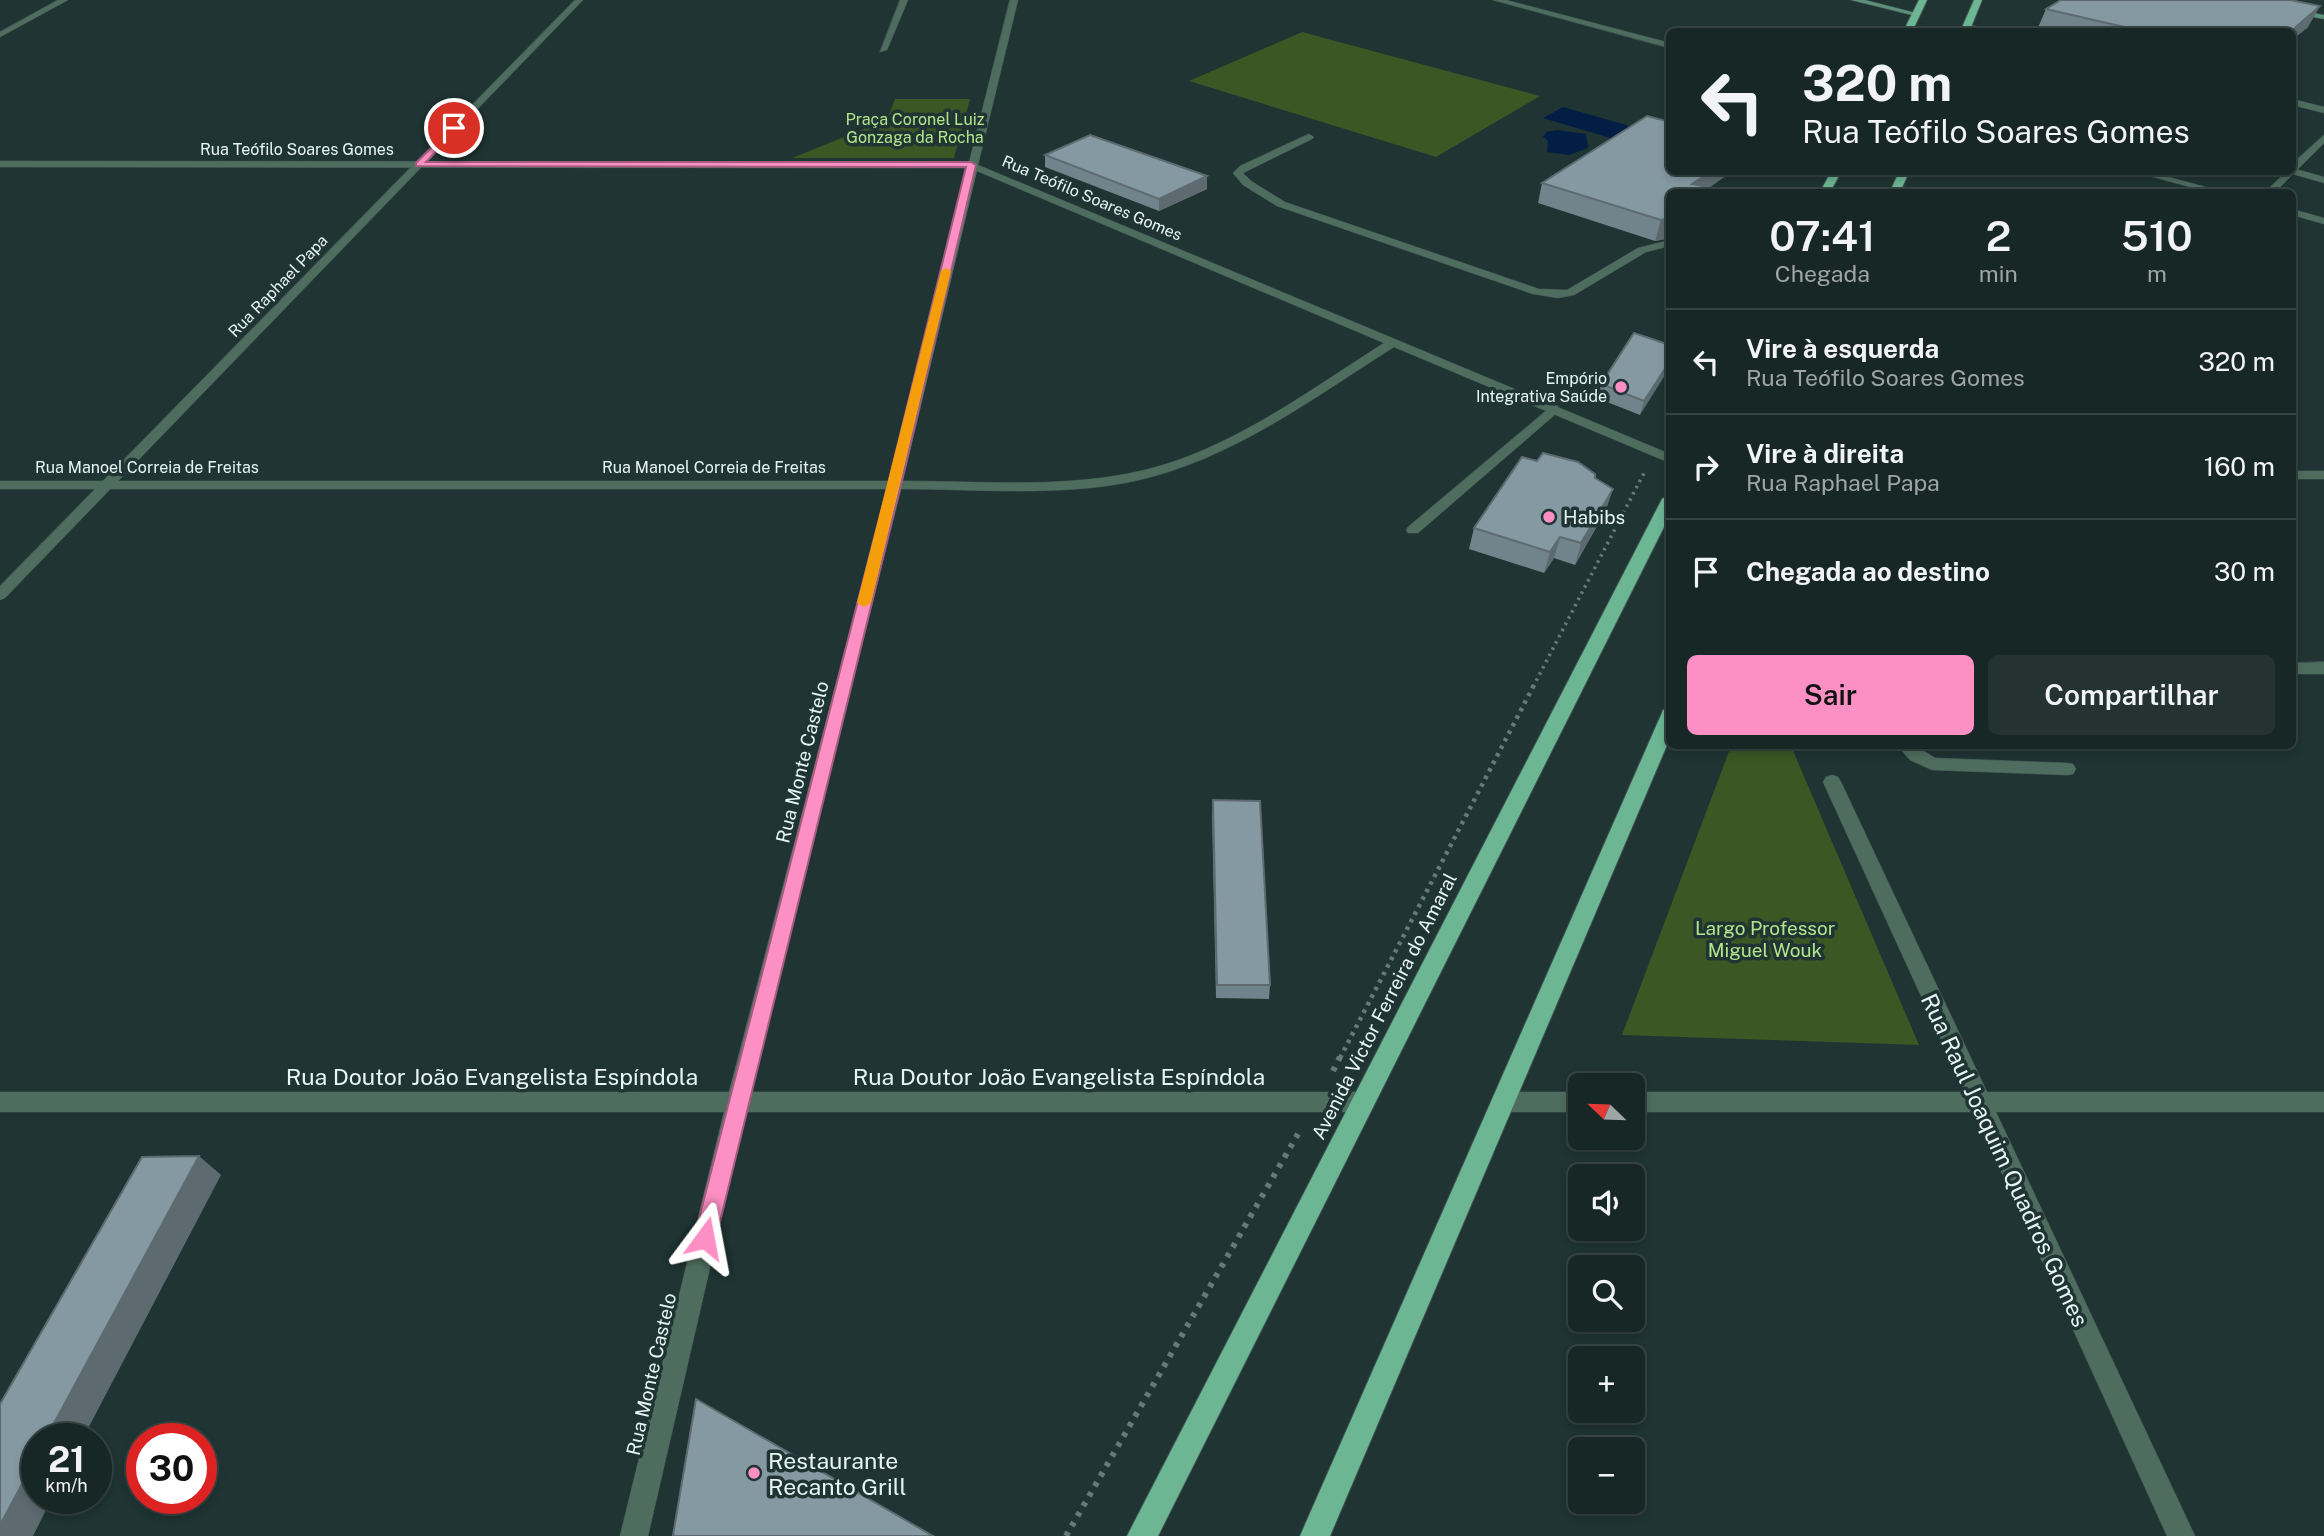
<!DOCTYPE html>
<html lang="pt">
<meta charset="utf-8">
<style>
body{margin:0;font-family:"Public Sans",sans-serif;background:#243332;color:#f1f3f6;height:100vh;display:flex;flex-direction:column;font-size:26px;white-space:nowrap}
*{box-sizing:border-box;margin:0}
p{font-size:23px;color:#9ea5a7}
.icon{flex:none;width:38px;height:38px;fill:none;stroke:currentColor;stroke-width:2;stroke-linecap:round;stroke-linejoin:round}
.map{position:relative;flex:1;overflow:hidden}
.sheet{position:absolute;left:1666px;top:189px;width:630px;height:560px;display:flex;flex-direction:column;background:#172726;border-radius:10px;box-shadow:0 4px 10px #0003,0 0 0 2px #364443}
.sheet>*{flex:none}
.banner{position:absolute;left:1666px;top:28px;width:630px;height:147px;border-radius:10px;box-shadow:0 4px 10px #0003,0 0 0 2px #364443;background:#172726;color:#f1f3f6;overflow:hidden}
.needle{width:46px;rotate:293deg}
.fabs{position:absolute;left:1568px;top:1073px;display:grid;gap:14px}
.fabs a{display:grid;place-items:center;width:77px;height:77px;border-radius:10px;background:#172726;box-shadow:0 4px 10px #0003,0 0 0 2px #364443;font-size:35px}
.speed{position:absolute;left:21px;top:1423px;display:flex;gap:14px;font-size:35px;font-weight:700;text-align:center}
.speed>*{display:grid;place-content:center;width:91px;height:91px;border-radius:50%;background:#172726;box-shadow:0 4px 10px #0003,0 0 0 2px #364443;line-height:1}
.speed small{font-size:18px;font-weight:400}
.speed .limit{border:10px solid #d22;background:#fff;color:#111}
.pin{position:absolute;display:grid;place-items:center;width:60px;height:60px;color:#fff;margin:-30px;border:4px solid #fff;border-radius:50%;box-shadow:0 2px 7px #0007}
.me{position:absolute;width:77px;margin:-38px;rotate:13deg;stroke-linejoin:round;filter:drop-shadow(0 0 5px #0008)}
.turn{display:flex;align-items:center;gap:24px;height:147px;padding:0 21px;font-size:32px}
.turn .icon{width:91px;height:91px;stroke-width:2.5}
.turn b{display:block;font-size:49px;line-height:60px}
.eta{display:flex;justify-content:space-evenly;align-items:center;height:119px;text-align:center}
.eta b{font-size:42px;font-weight:600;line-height:49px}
.cta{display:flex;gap:14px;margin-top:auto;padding:14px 21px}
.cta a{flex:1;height:80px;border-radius:10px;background:#fc8fc3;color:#111;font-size:28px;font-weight:600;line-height:80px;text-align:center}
.cta a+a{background:#243332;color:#f1f3f6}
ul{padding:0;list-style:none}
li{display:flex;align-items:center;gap:21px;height:105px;padding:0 21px;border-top:2px solid #364443}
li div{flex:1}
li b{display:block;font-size:26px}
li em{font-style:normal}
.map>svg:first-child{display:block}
.green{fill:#3c5624}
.water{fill:#031e44}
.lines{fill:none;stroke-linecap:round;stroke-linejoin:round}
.service-casing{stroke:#3f5352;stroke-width:1}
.minor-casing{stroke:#3f5352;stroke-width:1}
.tertiary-casing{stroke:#3f5352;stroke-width:1}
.secondary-casing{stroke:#3f5352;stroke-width:1}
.trunk-casing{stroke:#3f5352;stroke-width:2}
.path-far2{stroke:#677979;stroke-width:3.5;stroke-dasharray:2.5 4.5;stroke-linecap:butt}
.path-far1{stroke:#677979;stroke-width:4.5;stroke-dasharray:3.5 5;stroke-linecap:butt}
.path{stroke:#677979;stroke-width:6;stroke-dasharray:4.5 7;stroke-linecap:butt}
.service{fill:#4e6d5e;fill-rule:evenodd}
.minor{fill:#4e6d5e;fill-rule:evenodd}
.tertiary{fill:#4e6d5e;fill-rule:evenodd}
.secondary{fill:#5d9078;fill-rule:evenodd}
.trunk{fill:#6cb694;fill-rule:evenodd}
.wall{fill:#72848b}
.shaded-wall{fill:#5d6b71}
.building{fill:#8599a2;stroke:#5d6b71;stroke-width:2}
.route{fill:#fc8fc3;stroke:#a45d7f;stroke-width:2}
.slow{fill:#f59e0b}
.poi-dot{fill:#fc8fc3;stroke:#1f3433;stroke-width:2.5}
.labels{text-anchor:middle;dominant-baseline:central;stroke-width:7;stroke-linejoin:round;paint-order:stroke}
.far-park-label{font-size:16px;fill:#b4e58b;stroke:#1f3433}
.far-street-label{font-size:16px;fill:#e8f5f5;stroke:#1f3433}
.far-poi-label{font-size:16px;fill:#e8f5f5;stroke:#1f3433;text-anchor:end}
.poi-label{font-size:19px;fill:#e8f5f5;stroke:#1f3433;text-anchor:start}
.street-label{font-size:19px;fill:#e8f5f5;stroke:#1f3433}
.park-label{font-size:19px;fill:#b4e58b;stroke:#1f3433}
.near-street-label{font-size:23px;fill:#e8f5f5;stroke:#1f3433}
.near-poi-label{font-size:23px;fill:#e8f5f5;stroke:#1f3433;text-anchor:start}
</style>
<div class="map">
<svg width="2324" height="1536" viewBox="0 0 2324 1536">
<rect width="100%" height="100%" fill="#1f3433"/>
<!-- green -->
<path class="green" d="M1302,32L1540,96L1436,157L1189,81Z
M895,99H970L954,158H792L881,122L889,114Z
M1731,746H1791L1919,1045L1622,1035Z"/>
<!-- water -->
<path class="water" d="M1563,107L1633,127L1614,139L1543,118Z
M1557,130L1586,134L1588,148L1569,155L1547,152L1548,141L1543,137L1546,132Z"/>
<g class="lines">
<defs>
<path id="service" d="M1309,134L1314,137L1312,139L1243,173L1251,181L1285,202L1539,289L1567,290L1638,248L1670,240V246L1646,252L1574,295L1558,298L1533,294L1277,206L1243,185L1233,173L1240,166Z
M2292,168L2324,177V183L2289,173L2292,172Z
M1553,405L1558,406V412L1418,533H1408L1406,530L1408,527Z
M2324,662V674H2292V663Z
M1898,746H1916L1935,758L2067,763L2073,764L2076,769L2073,774L2067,775L1932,770L1910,760Z"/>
<path id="minor" d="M58,0H68L0,37V32Z
M900,0H908L887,50L880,52Z
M1010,0H1018L978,165L1670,454V463L1394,347C1312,399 1231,460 1135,481C1060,497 977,489 901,489L750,1092H1363L1371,1095L1374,1102L1371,1109L1363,1112H746L648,1536H620L724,1112H0V1092H729L887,489H0V481H889L968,168L0,167V161L969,162ZM977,171L1384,343C1305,393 1224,455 1131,473C1057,488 977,481 903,481Z
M1493,0H1506L1670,43V48Z
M1966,24L1993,30L1994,32L1963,28Z
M2292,99L2324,107V113L2292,105Z
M2324,135V143L2275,192H2265L2286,172H2292V164Z
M2135,172H2150L2224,192H2209Z
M2292,209L2324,218V224L2292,215Z
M2292,471H2324V479H2292Z
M1832,775L1838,777L1841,782L1987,1092H2324V1112H1996L2195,1536H2167L1974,1112H1633V1092H1965L1823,782L1826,777Z
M1502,1092H1580V1112H1502L1494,1109L1491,1102L1494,1095Z"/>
<path id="tertiary" d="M575,0H583L5,598L0,600V586Z"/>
<path id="secondary" d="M1851,0H1865L1920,14L1916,16Z
M2293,9L2324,15V19L2290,13Z"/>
<path id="trunk" d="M1919,0H1927L1912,32H1903Z
M1974,0H1982L1969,32H1960Z
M1831,172H1841L1830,192H1820Z
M1899,172H1909L1900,192H1890Z
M1670,494V515L1158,1536H1127L1662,499Z
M1670,709V738L1330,1536H1300L1661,715L1663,710Z"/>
</defs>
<!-- service casing -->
<use href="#service" class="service-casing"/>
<!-- minor casing -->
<use href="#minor" class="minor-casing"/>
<!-- tertiary casing -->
<use href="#tertiary" class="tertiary-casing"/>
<!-- secondary casing -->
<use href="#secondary" class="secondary-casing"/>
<!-- trunk casing -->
<use href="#trunk" class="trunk-casing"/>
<!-- path-far2 -->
<path class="path-far2" d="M1533,687L1644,473"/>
<!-- path-far1 -->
<path class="path-far1" d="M1340,1058L1534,685"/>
<!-- path -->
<path class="path" d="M1333,1071L1340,1057
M1066,1536L1298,1134"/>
<!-- service -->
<use href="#service" class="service"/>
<!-- minor -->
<use href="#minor" class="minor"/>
<!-- tertiary -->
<use href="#tertiary" class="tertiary"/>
<!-- secondary -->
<use href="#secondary" class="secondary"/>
<!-- trunk -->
<use href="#trunk" class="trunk"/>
</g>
<!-- wall -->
<path class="wall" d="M2046,9L2308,27L2292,40V32H2045L2037,30Z
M1045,155L1207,176V189L1159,211L1045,167Z
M1670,172H1731L1710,187L1670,192V238L1655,241L1538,203L1542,183Z
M2194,172H2216L2211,176Z
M1670,345L1640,415L1597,398L1601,384Z
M1595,478L1606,510L1575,565L1554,558L1544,573L1469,549L1474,528Z
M1213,800L1270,985L1269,999L1216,998L1212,815Z"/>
<!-- shaded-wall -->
<path class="shaded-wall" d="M2320,6L2308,27L2292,40V32H2290Z
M1710,172H1731L1703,192L1692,184Z
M1207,176V189L1159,211V199Z
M1670,218V238L1655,241L1661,220Z
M1670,361V367L1640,415L1644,401Z
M1613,489L1606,510L1575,565L1581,543Z
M1560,537L1554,558L1544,573L1550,552Z
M199,1156L221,1175L83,1438H46Z
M37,1456V1498H52L33,1536H0V1525Z"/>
<!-- building -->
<path class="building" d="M2061,0H2290L2320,6L2290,32H2146L2046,9Z
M1647,116L1670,122V172H1710L1692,184L1735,192H1670V218L1661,220L1542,183Z
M1090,135L1207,176L1159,199L1045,155Z
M1634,333L1670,345V361L1644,401L1601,384Z
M1543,453L1578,462L1595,474V478L1613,489L1581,543L1560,537L1550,552L1474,528L1522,457L1537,461Z
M1213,800L1260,801L1270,985H1217Z
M199,1156L46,1438H37V1456L0,1525V1404L142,1157Z
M696,1399L933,1536H675L673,1535Z"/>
<!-- route -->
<path class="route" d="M454,125L457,130L426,162H971L976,165L901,484L716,1238L712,1245L705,1248L697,1245L694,1238L888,484L966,167L416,166V163Z"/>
<!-- slow -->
<path class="slow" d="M946,268L951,271L871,603L864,607L857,603L941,271Z"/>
<!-- markers -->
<g class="poi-dot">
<circle cx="1621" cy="387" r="7"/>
<circle cx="1549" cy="517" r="7"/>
<circle cx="754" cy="1473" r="7"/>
</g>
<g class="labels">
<!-- far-park labels -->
<g class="far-park-label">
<text x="915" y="119">Praça Coronel Luiz<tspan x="915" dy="18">Gonzaga da Rocha</tspan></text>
</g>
<!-- far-street labels -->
<g class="far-street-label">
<text x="297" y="149">Rua Teófilo Soares Gomes</text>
<text transform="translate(1092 198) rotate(23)">Rua Teófilo Soares Gomes</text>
<text transform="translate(278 286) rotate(-46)">Rua Raphael Papa</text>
<text x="147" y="467">Rua Manoel Correia de Freitas</text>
<text x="714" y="467">Rua Manoel Correia de Freitas</text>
</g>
<!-- far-poi labels -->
<g class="far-poi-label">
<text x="1607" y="378">Empório<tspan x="1607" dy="18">Integrativa Saúde</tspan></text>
</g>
<!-- poi labels -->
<g class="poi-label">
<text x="1563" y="517">Habibs</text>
</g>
<!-- street labels -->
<g class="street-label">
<text transform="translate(802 762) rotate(-76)">Rua Monte Castelo</text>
<text transform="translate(1384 1006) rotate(-63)">Avenida Victor Ferreira do Amaral</text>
<text transform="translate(651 1374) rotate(-77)">Rua Monte Castelo</text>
</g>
<!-- park labels -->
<g class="park-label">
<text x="1765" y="928">Largo Professor<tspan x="1765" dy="22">Miguel Wouk</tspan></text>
</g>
<!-- near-street labels -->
<g class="near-street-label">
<text x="492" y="1076">Rua Doutor João Evangelista Espíndola</text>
<text x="1059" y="1076">Rua Doutor João Evangelista Espíndola</text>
<text transform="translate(2005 1160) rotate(65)">Rua Raul Joaquim Quadros Gomes</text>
</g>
<!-- near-poi labels -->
<g class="near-poi-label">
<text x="768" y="1460">Restaurante<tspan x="768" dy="26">Recanto Grill</tspan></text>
</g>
</g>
</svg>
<div class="fabs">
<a><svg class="needle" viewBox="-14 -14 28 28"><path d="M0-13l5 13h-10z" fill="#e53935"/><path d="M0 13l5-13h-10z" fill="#9ea5a7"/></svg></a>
<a><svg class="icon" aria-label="sound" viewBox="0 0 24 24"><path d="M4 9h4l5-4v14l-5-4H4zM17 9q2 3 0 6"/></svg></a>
<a><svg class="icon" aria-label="search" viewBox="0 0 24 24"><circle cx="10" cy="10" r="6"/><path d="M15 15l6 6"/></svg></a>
<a>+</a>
<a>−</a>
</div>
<div class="speed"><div>21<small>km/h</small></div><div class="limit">30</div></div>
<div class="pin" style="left:454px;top:128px;background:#d93025"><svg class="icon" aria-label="arrive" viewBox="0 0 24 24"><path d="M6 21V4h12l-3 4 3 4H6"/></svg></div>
<svg class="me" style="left:705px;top:1238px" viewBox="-20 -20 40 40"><path d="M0-17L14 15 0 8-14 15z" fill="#fc8fc3" stroke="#fff" stroke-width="4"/></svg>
<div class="banner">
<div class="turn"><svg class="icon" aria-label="left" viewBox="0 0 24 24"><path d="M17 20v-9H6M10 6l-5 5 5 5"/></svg><div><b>320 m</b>Rua Teófilo Soares Gomes</div></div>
</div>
<section class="sheet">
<div class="eta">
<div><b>07:41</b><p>Chegada</p></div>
<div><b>2</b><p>min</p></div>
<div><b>510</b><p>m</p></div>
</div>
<ul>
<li><svg class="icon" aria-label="left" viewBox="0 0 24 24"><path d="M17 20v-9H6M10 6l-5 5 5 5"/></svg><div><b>Vire à esquerda</b><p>Rua Teófilo Soares Gomes</p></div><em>320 m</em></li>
<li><svg class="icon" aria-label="right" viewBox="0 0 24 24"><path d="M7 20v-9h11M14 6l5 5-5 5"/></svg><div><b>Vire à direita</b><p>Rua Raphael Papa</p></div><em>160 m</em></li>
<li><svg class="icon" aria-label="arrive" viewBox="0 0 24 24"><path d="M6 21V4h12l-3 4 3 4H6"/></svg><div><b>Chegada ao destino</b></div><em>30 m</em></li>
</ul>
<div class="cta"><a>Sair</a><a>Compartilhar</a></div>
</section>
</div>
